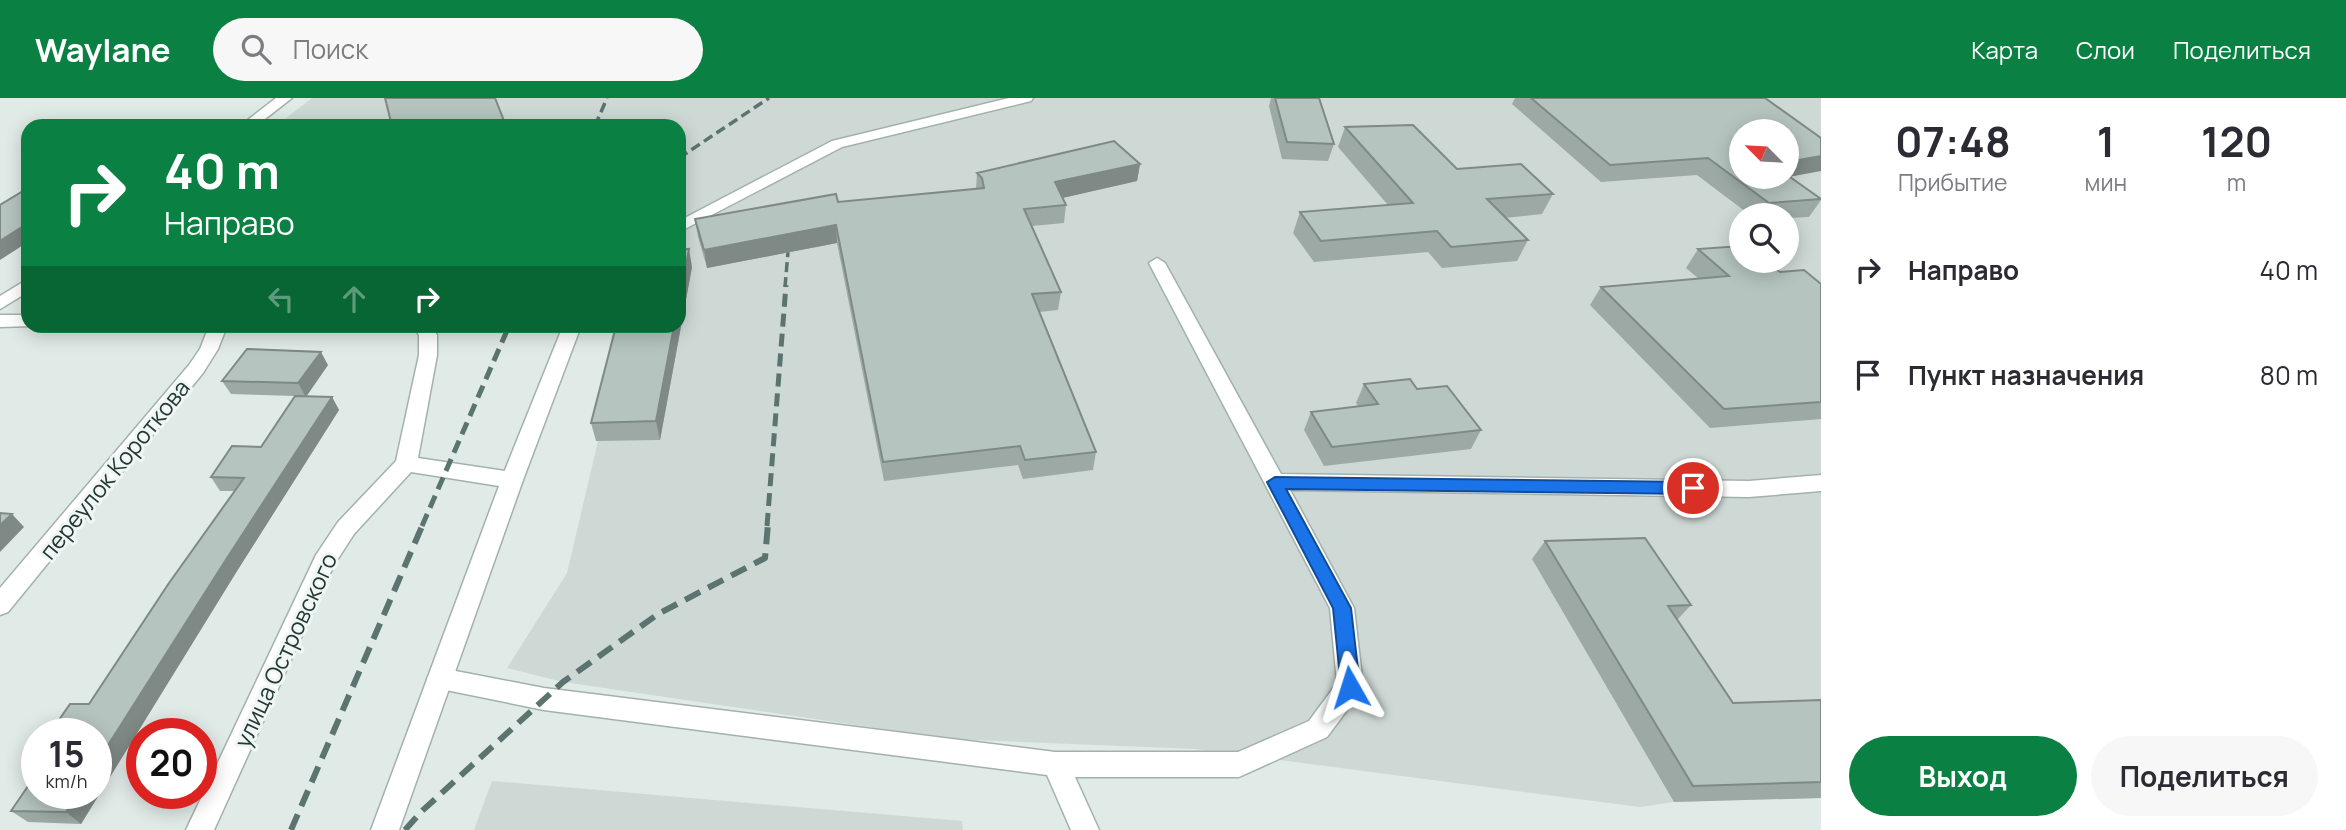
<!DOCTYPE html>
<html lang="ru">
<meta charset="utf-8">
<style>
body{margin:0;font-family:Manrope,sans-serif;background:#f7f7f7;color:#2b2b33;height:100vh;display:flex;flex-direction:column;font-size:26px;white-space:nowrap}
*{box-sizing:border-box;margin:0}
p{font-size:23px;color:#7c7c81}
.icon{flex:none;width:38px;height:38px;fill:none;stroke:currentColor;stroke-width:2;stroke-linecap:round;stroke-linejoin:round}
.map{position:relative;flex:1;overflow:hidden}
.side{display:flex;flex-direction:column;background:#fff;width:525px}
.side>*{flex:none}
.hud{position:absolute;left:21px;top:21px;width:665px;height:214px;border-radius:21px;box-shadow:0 4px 18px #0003;background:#0b8043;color:#fff;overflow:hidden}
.needle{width:46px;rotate:294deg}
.controls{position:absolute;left:1729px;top:21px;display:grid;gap:14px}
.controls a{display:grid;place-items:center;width:70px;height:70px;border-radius:50%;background:#fff;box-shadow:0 4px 18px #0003;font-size:35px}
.speed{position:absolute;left:21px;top:620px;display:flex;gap:14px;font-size:35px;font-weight:700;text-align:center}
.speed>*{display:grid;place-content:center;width:91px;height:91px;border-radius:50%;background:#fff;box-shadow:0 4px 18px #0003;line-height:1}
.speed small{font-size:18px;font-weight:400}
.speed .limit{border:10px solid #d22;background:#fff;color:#111}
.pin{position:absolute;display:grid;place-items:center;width:60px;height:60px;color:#fff;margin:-30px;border:4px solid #fff;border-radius:50%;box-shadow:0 2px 7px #0007}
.me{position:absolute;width:77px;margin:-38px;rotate:354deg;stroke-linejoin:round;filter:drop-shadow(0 0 5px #0008)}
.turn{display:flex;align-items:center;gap:24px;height:147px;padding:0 28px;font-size:32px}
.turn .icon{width:91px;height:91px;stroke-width:2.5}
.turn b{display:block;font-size:49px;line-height:60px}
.lanes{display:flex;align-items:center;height:66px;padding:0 28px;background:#0003;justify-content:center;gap:35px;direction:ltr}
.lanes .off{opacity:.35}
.eta{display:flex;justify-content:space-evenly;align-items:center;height:119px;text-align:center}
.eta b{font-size:42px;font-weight:700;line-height:49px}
.cta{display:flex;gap:14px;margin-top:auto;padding:14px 28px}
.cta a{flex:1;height:80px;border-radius:42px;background:#0b8043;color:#fff;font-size:28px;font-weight:700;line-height:80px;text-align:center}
.cta a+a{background:#f7f7f7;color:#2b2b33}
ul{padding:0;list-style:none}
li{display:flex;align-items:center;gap:21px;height:105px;padding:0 28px}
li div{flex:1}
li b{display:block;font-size:26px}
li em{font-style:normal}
header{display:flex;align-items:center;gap:42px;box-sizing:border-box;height:98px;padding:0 35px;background:#0b8043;color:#fff}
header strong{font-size:33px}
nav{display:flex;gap:38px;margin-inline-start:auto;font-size:24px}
.search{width:490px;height:63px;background:#f7f7f7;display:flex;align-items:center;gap:18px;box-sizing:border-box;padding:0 24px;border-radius:38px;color:#7c7c81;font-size:26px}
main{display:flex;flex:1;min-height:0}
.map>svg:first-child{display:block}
.built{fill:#ced9d5;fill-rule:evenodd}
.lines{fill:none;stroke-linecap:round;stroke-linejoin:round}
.lane-casing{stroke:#a3b1ad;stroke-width:3}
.street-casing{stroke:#a3b1ad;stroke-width:3}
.lane{fill:#fff;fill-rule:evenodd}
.street{fill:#fff;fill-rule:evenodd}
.rail-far2{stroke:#5c7470;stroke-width:3.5;stroke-dasharray:10 5;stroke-linecap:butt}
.rail-far1{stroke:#5c7470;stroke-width:5;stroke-dasharray:13 7;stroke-linecap:butt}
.rail{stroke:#5c7470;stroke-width:6;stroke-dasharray:17 9;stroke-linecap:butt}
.wall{fill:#9ca9a4}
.shaded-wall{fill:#7f8986}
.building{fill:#b5c4bf;stroke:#7f8986;stroke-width:2}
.route{fill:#1a73e8;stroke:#114b97;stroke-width:2}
.labels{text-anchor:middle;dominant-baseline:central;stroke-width:6;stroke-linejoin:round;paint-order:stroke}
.street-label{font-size:23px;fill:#223834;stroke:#f0f6f4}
</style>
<header>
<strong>Waylane</strong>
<div class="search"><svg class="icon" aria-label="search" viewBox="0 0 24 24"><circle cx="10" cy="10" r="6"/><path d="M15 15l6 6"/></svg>Поиск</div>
<nav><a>Карта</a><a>Слои</a><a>Поделиться</a></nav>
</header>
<main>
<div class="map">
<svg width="1821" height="732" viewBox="0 0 1821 732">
<rect width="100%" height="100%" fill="#e0eae6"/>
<!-- built -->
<path class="built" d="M312,0H1821V700L1674,704L1640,709L1195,651L952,641L563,584L507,570L567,475L625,228H679V28H276ZM1741,33H1787V79H1741ZM1741,117H1787V163H1741Z
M492,683L962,723L963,732H474Z"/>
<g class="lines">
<defs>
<path id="lane" d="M1009,0H1033L1031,3L842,49L679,134V123L832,43Z
M1157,160L1165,165L1281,376L1749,383L1821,377V393L1749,399L1290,392L1354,510L1363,588L1359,596L1327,639L1239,679H1075L1099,732H1071L1047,677L544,612L431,589L427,581L431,573L440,570L544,590L1055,654H1238L1309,623L1337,585L1330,510L1149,165Z
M563,228H581L523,382L520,388L512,390L504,388L501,382Z"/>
<path id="street" d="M276,0H292L256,28H240Z
M28,181V194L0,211V198Z
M0,217H28V228H32L0,229Z
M209,228H227L218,251L203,275L8,514L0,517V490L189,267L200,251Z
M413,228H431L437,237V257L418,360L512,374L520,376L523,382L399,732H371L499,388L411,374L354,436L334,467L214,732H186L316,457L338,424L396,363L419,257V237Z"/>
</defs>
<!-- lane casing -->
<use href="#lane" class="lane-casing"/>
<!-- street casing -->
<use href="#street" class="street-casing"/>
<!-- lane -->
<use href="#lane" class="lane"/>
<!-- street -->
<use href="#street" class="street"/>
<!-- rail-far2 -->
<path class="rail-far2" d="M595,28L607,0
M679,60L769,0
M785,189L788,154"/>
<!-- rail-far1 -->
<path class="rail-far1" d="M422,428L509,228
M767,428L786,187"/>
<!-- rail -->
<path class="rail" d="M291,732L423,426
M405,732L422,713L563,584L658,516L765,460L768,426"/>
</g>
<!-- wall -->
<path class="wall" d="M1271,0H1319L1334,46L1328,63L1282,61L1269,8Z
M1515,0H1765L1790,79L1821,102L1809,119L1787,120V117H1750L1697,77L1601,84L1512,6Z
M1345,29L1457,71L1553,96L1542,116L1505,120L1528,142L1517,163L1442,170L1428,154L1314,164L1293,135L1300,114L1388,107L1338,49Z
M1140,66L1137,83L1063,100L1066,107L1064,125L1032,128L1061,194L1058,212L1039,214L1096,354L1093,372L1023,381L1018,367L884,383L837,145L707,170L698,139L695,121L838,104L976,91L977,75Z
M1698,151L1821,186V321L1710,330L1590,207L1601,189L1699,181L1686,170Z
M692,169L660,342L596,343L591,325Z
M328,267L306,298L332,299L339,312L237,473L81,726L28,724L11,713L89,606L235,393H220L211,379L261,349L295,298L231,296L222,283Z
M1364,286L1417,291L1481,332L1471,351L1324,368L1304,332L1311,314L1359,309L1356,305Z
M1545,443L1691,507L1677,522L1733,605L1821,602V700L1674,704L1532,461Z"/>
<!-- shaded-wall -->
<path class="shaded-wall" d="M1821,58V73L1762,84L1787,79V64Z
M1140,66L1137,83L1053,102L1055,84Z
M28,125V144L0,162V143Z
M836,127L837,145L707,170L704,152Z
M689,151L692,169L660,342L656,323L674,228H679V203Z
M321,254L328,267L306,299L298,285Z
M332,299L339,312L237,473L81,726L66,714L78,695H96V666L227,460Z
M12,416L24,429L0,454V427Z"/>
<!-- building -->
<path class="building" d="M385,0H495L506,28H392Z
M1275,0H1319L1334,46L1287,44Z
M1531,0H1765L1821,40V58L1787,64V33H1741V79H1787V77L1821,101L1769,105L1708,60L1610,67Z
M1413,27L1457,71L1521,66L1553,96L1487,101L1528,142L1451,149L1437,133L1321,143L1300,114L1413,105L1345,29Z
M1114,43L1140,66L1055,84L1066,107L1024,111L1061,194L1032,196L1096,354L1025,362L1020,348L883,364L836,127L704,152L695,121L836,96L838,104L984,90L982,80L977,75Z
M28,90V125L0,143V107Z
M1741,148V163H1766L1780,174L1804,172L1821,186V304L1724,311L1601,189L1729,178L1698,151Z
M689,151L679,203V152Z
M616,228H674L656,323L591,325Z
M247,251L321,254L298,285L222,283Z
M1410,281L1417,291L1447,288L1481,332L1332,349L1311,314L1378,306L1364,286Z
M295,298L332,299L227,460L96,666V635H50L70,606H89L169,485L244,380L211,379L232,348L261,349Z
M0,415L12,416L0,427Z
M1645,440L1691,507L1668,508L1733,605L1821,602V684L1693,688L1545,443Z
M37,675V695H78L66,714L11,713Z"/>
<!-- route -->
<path class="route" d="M1275,379L1693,384L1701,390L1693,396L1286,391L1351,510L1360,589L1357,594L1350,597L1343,594L1341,589L1333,510L1267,384Z"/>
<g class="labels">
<!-- street labels -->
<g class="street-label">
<text transform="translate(114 371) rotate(-51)">переулок Короткова</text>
<text transform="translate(285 552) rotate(-65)">улица Островского</text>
</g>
</g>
</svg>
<div class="controls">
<a><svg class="needle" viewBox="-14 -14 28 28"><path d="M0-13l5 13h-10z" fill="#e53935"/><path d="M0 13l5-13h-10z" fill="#7c7c81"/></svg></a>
<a><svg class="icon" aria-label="search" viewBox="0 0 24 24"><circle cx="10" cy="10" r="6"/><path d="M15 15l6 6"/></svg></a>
</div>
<div class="speed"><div>15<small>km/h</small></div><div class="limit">20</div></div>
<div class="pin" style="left:1693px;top:390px;background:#d93025"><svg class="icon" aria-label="arrive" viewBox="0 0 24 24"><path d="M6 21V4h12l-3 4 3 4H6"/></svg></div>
<svg class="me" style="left:1350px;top:589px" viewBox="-20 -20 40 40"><path d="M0-17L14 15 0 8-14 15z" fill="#1a73e8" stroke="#fff" stroke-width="4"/></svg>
<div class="hud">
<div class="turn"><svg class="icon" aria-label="right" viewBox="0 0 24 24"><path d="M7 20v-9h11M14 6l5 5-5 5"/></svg><div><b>40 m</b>Направо</div></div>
<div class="lanes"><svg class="icon off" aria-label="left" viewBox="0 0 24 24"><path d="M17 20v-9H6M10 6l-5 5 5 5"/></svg><svg class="icon off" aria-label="ahead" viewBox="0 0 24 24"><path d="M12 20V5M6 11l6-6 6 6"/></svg><svg class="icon" aria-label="right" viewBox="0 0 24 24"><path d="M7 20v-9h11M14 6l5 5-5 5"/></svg></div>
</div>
</div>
<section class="side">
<div class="eta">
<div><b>07:48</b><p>Прибытие</p></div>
<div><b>1</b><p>мин</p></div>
<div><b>120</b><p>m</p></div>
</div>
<ul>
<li><svg class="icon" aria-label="right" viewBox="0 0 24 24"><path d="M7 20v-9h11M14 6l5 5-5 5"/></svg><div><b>Направо</b></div><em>40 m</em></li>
<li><svg class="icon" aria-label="arrive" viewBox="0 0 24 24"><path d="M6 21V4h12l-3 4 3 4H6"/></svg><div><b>Пункт назначения</b></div><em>80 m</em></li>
</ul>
<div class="cta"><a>Выход</a><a>Поделиться</a></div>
</section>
</main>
